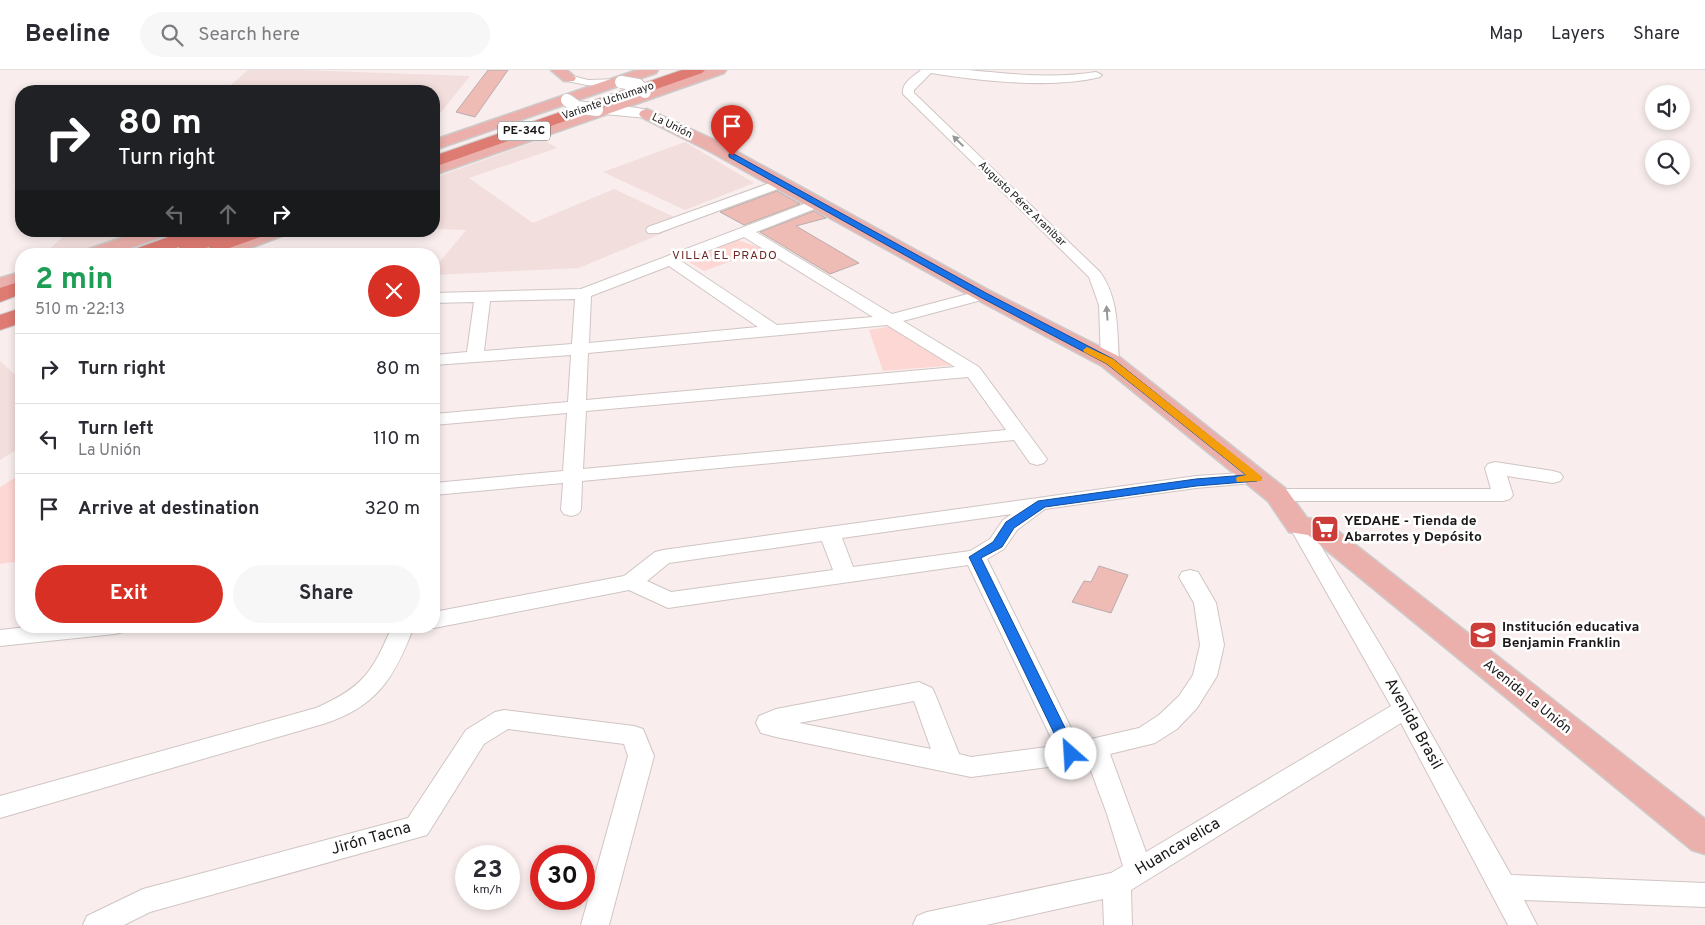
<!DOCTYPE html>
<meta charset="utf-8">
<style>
body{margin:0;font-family:Overpass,sans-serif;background:#f7f7f7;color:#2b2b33;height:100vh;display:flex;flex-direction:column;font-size:19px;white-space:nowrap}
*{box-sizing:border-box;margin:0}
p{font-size:16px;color:#7c7c81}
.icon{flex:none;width:28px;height:28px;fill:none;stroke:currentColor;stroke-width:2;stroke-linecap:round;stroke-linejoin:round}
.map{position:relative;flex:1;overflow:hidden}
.drawer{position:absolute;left:15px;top:178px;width:425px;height:385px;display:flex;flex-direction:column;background:#fff;border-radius:20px;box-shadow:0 2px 8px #0003}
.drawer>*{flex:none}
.guide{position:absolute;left:15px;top:15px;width:425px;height:152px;border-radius:20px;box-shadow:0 2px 8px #0003;background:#202124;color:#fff;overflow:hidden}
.fabs{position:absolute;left:1645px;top:15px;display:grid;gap:10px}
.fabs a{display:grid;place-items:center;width:45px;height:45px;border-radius:50%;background:#fff;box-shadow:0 2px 8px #0003;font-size:25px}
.speed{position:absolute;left:455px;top:775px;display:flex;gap:10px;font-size:25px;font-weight:700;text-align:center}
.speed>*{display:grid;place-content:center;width:65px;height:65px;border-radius:50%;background:#fff;box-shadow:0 2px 8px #0003;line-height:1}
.speed small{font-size:12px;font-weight:400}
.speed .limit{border:8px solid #d22;background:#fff;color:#111}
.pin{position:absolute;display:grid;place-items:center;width:42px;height:42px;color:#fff;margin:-51px -21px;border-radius:50% 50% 50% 0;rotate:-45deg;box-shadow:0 0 5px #0007}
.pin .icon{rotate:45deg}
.me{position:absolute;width:55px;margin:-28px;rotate:334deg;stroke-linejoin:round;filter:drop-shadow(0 0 4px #0008)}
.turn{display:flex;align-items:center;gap:18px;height:105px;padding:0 20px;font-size:22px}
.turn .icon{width:65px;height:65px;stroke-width:2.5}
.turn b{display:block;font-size:35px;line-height:42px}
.lanes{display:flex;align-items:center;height:48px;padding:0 20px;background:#0003;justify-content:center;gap:25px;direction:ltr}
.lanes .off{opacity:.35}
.round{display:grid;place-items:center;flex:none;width:52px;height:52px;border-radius:26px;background:#f7f7f7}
.head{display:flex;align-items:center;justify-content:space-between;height:85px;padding:0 20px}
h1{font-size:30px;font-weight:700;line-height:38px;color:#1e9e55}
.action{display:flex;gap:10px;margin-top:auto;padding:10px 20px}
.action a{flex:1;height:58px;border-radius:30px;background:#d93025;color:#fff;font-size:20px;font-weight:700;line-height:58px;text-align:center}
.action a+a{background:#f7f7f7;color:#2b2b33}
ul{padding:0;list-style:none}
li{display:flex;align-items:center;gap:15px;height:70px;padding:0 20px;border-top:1px solid #e1e1e2}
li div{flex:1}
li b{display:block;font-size:19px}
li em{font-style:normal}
header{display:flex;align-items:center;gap:30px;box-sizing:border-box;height:70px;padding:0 25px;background:#fff;border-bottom:1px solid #e1e1e2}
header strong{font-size:24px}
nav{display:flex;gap:28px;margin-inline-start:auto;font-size:18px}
.search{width:350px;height:45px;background:#f7f7f7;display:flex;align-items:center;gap:12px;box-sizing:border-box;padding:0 18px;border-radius:28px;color:#7c7c81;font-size:19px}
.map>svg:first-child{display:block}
.built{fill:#f2dedc}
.green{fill:#fdd7d3}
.building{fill:#efbbb5;stroke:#b7adac}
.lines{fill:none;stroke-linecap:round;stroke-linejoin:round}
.minor-casing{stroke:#cfc5c3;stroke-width:2}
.major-casing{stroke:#cdcccc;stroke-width:3}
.highway-casing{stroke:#cdcccc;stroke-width:2}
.minor{fill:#fff;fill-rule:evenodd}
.major{fill:#ebb0ab;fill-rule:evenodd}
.highway{fill:#de7b73;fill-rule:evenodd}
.minor-bridge-casing{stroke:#cfc5c3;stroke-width:14;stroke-linecap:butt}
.minor-bridge{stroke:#fff;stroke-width:12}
.oneway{fill:#989797}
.route{fill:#1a73e8;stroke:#114b97}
.slow{fill:#f59e0b}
.labels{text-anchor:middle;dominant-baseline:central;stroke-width:5;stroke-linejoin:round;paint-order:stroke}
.far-street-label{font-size:11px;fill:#1b1717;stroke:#fff}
.shield{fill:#fff;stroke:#5f5d5d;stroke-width:1}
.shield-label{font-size:12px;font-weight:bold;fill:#1b1717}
.far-neighbourhood-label{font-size:12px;letter-spacing:1px;fill:#6c2623;stroke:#fff}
.poi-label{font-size:14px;font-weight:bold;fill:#1b1717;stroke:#fff;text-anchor:start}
.street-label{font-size:14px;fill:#1b1717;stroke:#fff}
.near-street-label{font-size:16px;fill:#1b1717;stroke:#fff}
</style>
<header>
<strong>Beeline</strong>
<div class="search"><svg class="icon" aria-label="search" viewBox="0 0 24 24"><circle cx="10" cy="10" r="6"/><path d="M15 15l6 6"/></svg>Search here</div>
<nav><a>Map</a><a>Layers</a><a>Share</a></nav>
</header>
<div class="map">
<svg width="1705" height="855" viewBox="0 0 1705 855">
<rect width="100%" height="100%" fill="#f9eeed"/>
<!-- built -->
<path class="built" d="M248,0H300L470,6L434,51V21H224Z
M542,69L557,78L469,108L533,153L614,119L687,153L579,198L434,205V199L466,160L434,159V108Z
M685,72L754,113L685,140L603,102Z
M69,161H145L77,184H44Z
M0,291L21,310V377L0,390Z"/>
<!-- green -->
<path class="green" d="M738,170L765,179L704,201L686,190Z
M892,256L955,295L883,301L869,260Z
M21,404V491L0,494V417Z"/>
<!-- building -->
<path class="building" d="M488,0H508L475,47L456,42Z
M777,121L800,134L744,155L720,142Z
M814,141L826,148L796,156L859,193L830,204L760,162Z
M1099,496L1128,505L1111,543L1072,532L1084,511L1091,512Z"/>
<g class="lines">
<defs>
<path id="minor" d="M921,0C937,0 953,0 968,0C1011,4 1053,9 1096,2L1102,5L1100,7C1053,19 979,11 931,3L914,20V23L1100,202C1119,228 1117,260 1119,291L1116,295L1110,296L1104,295L1101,291L1099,235L1089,207L903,24C901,13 914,6 921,0Z
M569,5L588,10L621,9L627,12C616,22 578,14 565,10L563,8L565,6Z
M597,36C610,36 644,35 653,44L647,48L593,43L591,40L593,37Z
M781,109L786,110L788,113L786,116L658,163H648L646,160L648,157Z
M817,129L822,130L824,133L822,136L756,162L892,244L983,220L989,222L991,225L989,228L903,251L979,297L1047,389L1044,393L1037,395L1030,393L1014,370L582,411L581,440L578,444L571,446L564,444L561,440L563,413L434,425V413L563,401L567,343L434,355V344L568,332L571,285L434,295V285L467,282L474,232L434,233V223L581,219ZM744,167L873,247L777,255L681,191ZM669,196L758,257L589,273L591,226ZM575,229L572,274L484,281L490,231ZM887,255L955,297L586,330L588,283ZM968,307L1006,360L583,399L586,341Z
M1495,392L1553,401L1560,403L1563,407L1560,411L1553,413L1507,406L1513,425L1510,429L1503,431H1277L1270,429L1267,425L1270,421L1277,419H1491L1485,398L1488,394Z
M1257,402L1264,404L1267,408L1264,412L1196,418L1045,439L1017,460L1004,479L987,489L1078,672L1139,658L1159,645L1179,626L1193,605L1200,575L1194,533L1179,507L1182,502L1190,500L1198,502L1216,533L1224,575L1217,606L1197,638L1177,659L1155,673L1110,684L1146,782L1391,636L1289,456L1292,451L1299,449L1306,451L1394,598L1511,805L1705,813V837L1524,830L1537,855H1508L1401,653L1131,820L1132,855H1104L1103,829L986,855H913L917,846L927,842L1111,803L1123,796L1107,744L1087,690L1071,694L971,707L776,667L761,663L756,653L759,646L776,639L919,612L932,618L935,624L959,684L971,687L1055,676L968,495L668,538L629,520L434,558L428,556H434V542L624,506L655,482L663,480L1196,406ZM1012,444L1003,450L990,469L970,481L853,497L842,468ZM822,471L833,500L671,522L647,511L669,493ZM914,631L931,679L799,653Z
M36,556H126L123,562L115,564L0,576V560Z
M392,556H414C395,607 377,637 323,654L0,748V726L316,638C362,618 373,602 392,556Z
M504,640L634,656L643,659L654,686L609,855H581L628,686L624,674L508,659L484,674L427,765L150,842L124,855H83L87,846L143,819L408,748L466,660L495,642Z"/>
<path id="major" d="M551,0H567L576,8L574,11H564Z
M637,0H658L656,3L434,80V70Z
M705,0H726L724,3L434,105V94Z
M647,39L721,73L990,221L1118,286L1286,419L1307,448L1325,451L1705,749V784L1692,780L1308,465L1289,462L1268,431L1102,296L976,229L709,81L641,47L639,44L641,41Z
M141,161H169L167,165L113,184H83L86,180Z
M259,161H286L284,165L235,184H207L210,180Z
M21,202V215L0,221V208Z"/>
<path id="highway" d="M682,0H705L702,3L434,97V86Z
M185,161H269L266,165L218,182L211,180L209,177L189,184L181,182L179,177L159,184H129L132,180Z
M21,211V224L0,232V218Z
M21,238V253L0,260V245Z"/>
</defs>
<!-- minor casing -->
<use href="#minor" class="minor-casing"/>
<!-- major casing -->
<use href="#major" class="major-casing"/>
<!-- highway casing -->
<use href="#highway" class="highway-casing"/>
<!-- minor -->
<use href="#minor" class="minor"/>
<!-- major -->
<use href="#major" class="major"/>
<!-- highway -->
<use href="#highway" class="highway"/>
<defs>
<path id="minor-bridge" d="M621,12L638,15L645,22
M567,30L577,37L597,40"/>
</defs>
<!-- minor-bridge casing -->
<use href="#minor-bridge" class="minor-bridge-casing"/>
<!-- minor-bridge -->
<use href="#minor-bridge" class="minor-bridge"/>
</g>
<!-- one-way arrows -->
<defs><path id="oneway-solid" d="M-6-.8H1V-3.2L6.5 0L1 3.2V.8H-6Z" transform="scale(1.25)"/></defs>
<g class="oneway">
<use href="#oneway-solid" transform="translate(958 71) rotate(-136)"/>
<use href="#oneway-solid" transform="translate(1107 243) rotate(-94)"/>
</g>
<!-- route -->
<path class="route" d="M729,84H734L986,223L1113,289L1262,408L1257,411L1196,416L1045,437L1014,458L1002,477L981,488L1078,684L1076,688L1071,690L1066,688L969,487L993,472L1006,452L1038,431L1196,409L1246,405L1107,294L980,227L729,87Z"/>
<!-- slow -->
<path class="slow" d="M1087,277L1113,289L1261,406L1262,408L1261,411L1237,412L1236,409L1237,407L1246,405L1107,294L1084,282L1083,280Z"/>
<!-- icons -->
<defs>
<symbol id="supermarket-square" viewBox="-11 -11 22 22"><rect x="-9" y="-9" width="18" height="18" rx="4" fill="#cc3d3a" stroke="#fff"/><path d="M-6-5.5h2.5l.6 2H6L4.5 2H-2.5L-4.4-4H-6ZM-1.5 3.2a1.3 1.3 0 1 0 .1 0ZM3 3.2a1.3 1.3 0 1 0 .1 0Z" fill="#fff"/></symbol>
<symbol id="school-square" viewBox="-11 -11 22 22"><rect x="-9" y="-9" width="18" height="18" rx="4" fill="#cc3d3a" stroke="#fff"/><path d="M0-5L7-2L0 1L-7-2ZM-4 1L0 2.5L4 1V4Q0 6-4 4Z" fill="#fff"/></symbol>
</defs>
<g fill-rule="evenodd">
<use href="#supermarket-square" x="1309" y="443" width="32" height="32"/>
<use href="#school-square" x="1467" y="549" width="32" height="32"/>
</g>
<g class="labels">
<!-- far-street labels -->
<g class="far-street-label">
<text transform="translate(608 31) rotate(-19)">Variante Uchumayo</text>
<text transform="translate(672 56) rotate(26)">La Unión</text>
<text transform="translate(1022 134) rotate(44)">Augusto Pérez Aranibar</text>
</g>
<!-- shield labels -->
<rect class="shield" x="498" y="51.5" width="52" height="19" rx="4"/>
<g class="shield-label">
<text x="524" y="61">PE-34C</text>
</g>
<!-- far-neighbourhood labels -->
<g class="far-neighbourhood-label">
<text x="725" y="186">VILLA EL PRADO</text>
</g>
<!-- poi labels -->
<g class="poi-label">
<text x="1344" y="451">YEDAHE - Tienda de<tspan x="1344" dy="16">Abarrotes y Depósito</tspan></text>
<text x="1502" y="557">Institución educativa<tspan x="1502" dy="16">Benjamin Franklin</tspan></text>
</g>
<!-- street labels -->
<g class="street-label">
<text transform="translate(1527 627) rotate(39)">Avenida La Unión</text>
</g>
<!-- near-street labels -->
<g class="near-street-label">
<text transform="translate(1413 654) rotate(61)">Avenida Brasil</text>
<text transform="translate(371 769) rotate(-16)">Jirón Tacna</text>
<text transform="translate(1178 777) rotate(-31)">Huancavelica</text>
</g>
</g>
</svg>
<div class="fabs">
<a><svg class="icon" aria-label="sound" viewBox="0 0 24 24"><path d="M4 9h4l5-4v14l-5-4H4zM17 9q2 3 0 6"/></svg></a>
<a><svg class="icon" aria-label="search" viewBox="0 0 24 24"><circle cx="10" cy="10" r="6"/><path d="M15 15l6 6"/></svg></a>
</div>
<div class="speed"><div>23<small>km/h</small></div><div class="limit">30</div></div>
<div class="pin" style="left:732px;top:86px;background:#d93025"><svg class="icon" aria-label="arrive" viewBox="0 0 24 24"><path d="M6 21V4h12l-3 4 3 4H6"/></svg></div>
<svg class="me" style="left:1071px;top:684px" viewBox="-20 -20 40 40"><circle r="19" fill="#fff"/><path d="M0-13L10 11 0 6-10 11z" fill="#1a73e8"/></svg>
<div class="guide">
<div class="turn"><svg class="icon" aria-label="right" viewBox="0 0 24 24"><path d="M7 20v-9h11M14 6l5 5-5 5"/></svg><div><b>80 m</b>Turn right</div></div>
<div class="lanes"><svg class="icon off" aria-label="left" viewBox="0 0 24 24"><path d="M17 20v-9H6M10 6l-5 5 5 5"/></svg><svg class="icon off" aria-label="ahead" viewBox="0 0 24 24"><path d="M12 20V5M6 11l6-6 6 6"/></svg><svg class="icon" aria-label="right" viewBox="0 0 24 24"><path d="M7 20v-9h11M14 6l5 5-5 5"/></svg></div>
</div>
<section class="drawer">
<div class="head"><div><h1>2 min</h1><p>510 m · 22:13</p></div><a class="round" style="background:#d93025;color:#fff"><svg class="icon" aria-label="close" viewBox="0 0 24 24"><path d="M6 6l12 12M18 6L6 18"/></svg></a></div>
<ul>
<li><svg class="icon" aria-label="right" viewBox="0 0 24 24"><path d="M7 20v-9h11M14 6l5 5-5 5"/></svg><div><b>Turn right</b></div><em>80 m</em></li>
<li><svg class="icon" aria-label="left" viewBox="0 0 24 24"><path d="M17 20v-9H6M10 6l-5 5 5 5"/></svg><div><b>Turn left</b><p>La Unión</p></div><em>110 m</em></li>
<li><svg class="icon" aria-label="arrive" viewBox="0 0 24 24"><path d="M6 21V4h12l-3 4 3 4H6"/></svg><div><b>Arrive at destination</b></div><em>320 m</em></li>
</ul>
<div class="action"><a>Exit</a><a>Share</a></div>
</section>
</div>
